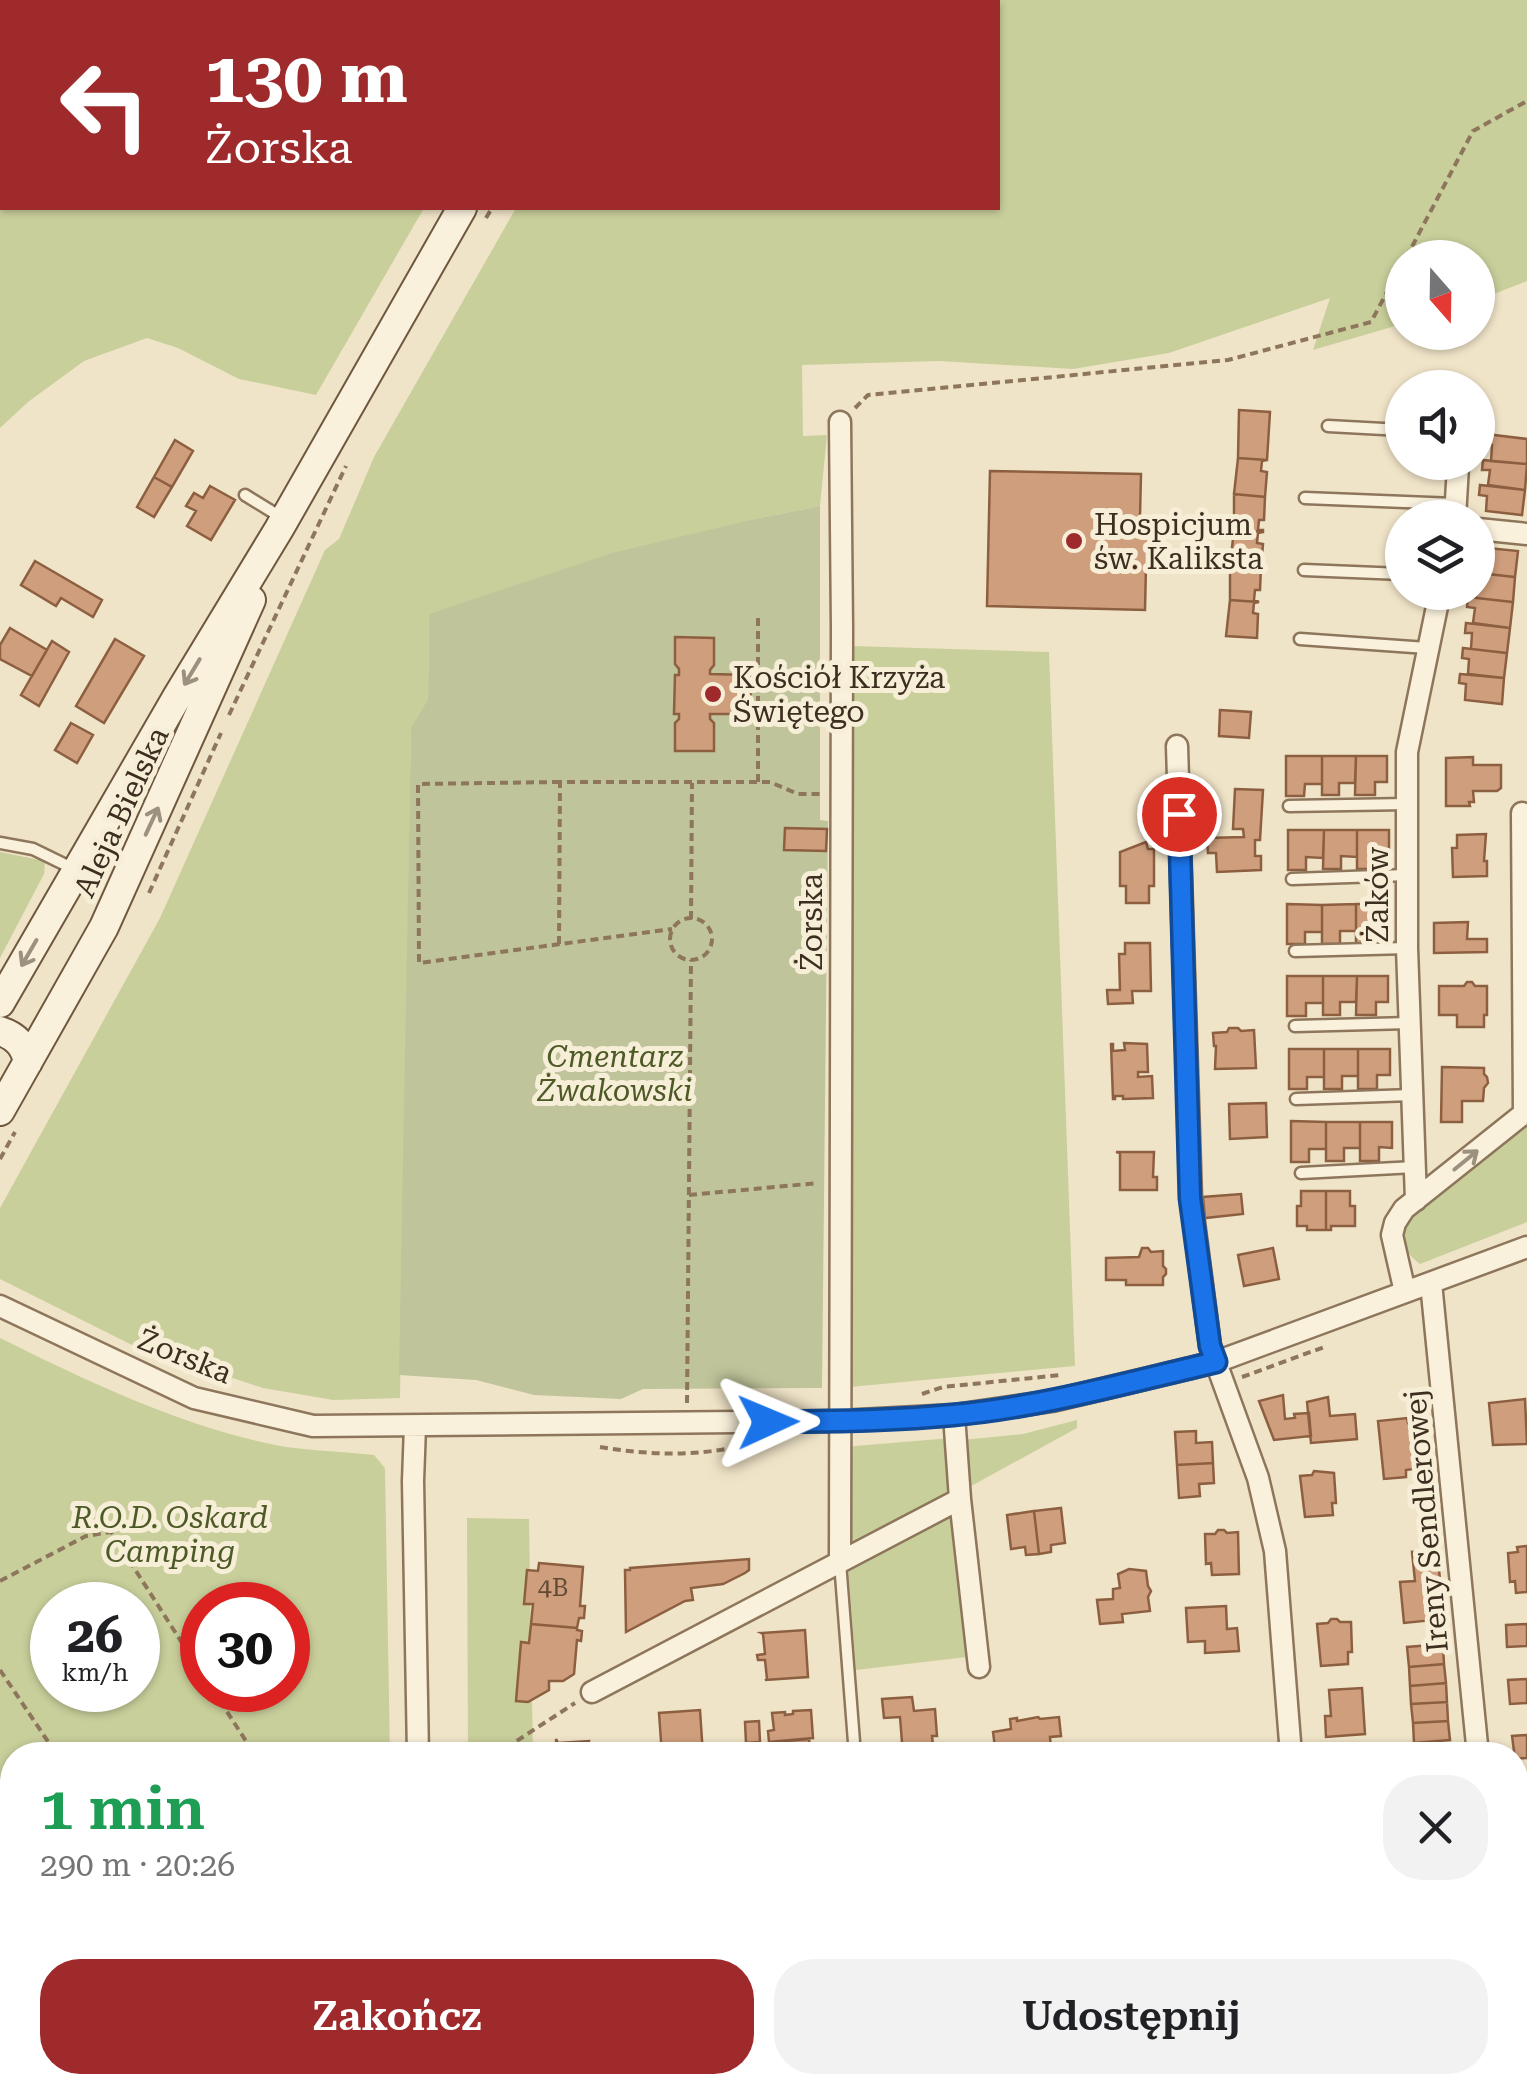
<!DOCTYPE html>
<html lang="pl">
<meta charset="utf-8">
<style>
body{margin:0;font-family:"Roboto Serif",serif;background:#f2f2f2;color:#202124;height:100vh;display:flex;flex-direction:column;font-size:38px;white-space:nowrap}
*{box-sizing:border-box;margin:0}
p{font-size:32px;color:#757577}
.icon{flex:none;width:55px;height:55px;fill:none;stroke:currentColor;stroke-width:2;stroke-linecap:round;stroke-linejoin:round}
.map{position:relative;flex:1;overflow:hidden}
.side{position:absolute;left:0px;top:1742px;width:1528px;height:352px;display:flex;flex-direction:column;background:#fff;border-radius:40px 40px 0 0;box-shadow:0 2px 8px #0004}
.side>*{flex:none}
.top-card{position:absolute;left:0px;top:0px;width:1000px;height:210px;box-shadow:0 2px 8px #0004;background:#9e2a2b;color:#fff;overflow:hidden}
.needle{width:65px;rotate:160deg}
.fabs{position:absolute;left:1385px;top:240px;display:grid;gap:20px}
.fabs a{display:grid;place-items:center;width:110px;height:110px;border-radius:50%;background:#fff;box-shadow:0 2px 8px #0004;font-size:50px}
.speed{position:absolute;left:30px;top:1582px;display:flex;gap:20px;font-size:50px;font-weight:700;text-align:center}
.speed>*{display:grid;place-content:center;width:130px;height:130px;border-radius:50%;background:#fff;box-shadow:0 2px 8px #0004;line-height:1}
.speed small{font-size:25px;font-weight:400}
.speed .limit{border:15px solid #d22;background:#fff;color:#111}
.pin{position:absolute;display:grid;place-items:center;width:85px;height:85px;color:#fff;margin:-42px;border:5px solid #fff;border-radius:50%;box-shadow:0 2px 10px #0007}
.me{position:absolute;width:110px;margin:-55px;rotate:89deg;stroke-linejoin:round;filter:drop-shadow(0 0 8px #0008)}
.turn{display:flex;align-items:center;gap:35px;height:210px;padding:0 40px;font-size:45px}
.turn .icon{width:130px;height:130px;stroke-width:2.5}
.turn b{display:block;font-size:70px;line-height:85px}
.round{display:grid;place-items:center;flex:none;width:105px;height:105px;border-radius:40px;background:#f2f2f2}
.summary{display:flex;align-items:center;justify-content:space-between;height:170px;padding:0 40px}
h1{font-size:60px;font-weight:600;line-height:75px;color:#1e9e55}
.button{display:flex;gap:20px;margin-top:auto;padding:20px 40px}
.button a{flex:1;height:115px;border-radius:40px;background:#9e2a2b;color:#fff;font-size:40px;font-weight:600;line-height:115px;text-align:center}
.button a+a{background:#f2f2f2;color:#202124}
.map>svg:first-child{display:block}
.green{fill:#c9cf9b;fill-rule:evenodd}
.cemetery{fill:#bfc49a}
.building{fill:#cf9f7d;stroke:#8d5f41;stroke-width:2.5}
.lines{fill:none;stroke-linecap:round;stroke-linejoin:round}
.lane-casing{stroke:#8d765c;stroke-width:15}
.street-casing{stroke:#8d765c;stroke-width:25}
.secondary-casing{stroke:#6f573f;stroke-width:32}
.path{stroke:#8d765c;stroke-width:4;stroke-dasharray:8 5;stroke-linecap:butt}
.lane{stroke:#faf1dc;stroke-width:10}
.street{stroke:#faf1dc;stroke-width:20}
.secondary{stroke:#faf1dc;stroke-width:28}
.oneway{stroke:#9c907e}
.route-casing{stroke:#114b97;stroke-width:25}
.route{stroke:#1a73e8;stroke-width:18}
.poi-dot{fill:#9e2a2b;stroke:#f7eed8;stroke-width:4}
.labels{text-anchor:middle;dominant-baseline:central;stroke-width:10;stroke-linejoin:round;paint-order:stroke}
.number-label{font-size:25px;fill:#624a37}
.poi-label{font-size:30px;fill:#3d2e20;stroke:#f7eed8;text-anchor:start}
.street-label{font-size:30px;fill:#3d2e20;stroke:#f7eed8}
.park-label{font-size:30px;font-style:italic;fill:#4d5a26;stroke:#f7eed8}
</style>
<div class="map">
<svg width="1527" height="2093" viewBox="0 0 1527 2093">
<rect width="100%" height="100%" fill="#f0e4c8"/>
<!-- green -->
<path class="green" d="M0,0H544L542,2H2V208H424L316,395L239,379L178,348L147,338L84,361L28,402L0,428Z
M633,0H1527V281L1478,300V258H1402V324L1313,350L1330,298L1169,353L1073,369L939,361L802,365L803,436L827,435L820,506L759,518L429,614L428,699L411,729L400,1398L333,1400L263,1388L132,1345L0,1279V1208L160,918L325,550L339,539L374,457L516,208H998V2H632Z
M852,646L1049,652L1075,1366L850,1387Z
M0,852L45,861L44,874L0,958Z
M1527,1122V1222L1420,1264C1395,1246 1400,1230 1416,1208Z
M0,1338C85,1380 172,1422 266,1443C300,1451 338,1451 374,1455L385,1468L390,1755H12V2082H343V2093H0ZM52,1605H138V1690H52ZM202,1605H288V1690H202Z
M1077,1420V1428L964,1490L962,1440L1023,1434Z
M951,1438L954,1495L846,1551L843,1447Z
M954,1511L967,1657L856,1670L848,1566Z
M467,1518L529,1519L533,1755H468Z
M364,2082L417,2083L419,2093H364Z
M465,2083H538L539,2093H467Z"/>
<!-- cemetery -->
<path class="cemetery" d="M820,506V820L828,821L822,1388L643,1389L621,1399L534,1395L476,1380L399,1375L411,728L428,699L429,614L612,553L759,518Z"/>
<!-- building -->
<path class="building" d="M1239,410L1270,412L1267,460L1238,458Z
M1486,434L1527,439V464L1491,461L1492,445L1485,444Z
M175,440L193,451L172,487L154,477Z
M1238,458L1267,460L1262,461L1261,471L1267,472L1265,497L1234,494Z
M1483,460L1527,464L1525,490L1488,485L1490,470H1482Z
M990,471L1141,474L1140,516L1161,517L1159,565H1146L1145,610L987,606Z
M154,477L172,487L154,517L137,507Z
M1480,485L1525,490L1522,515L1486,511L1487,496L1479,495Z
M210,486L235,500L211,540L187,526L196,511L186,506L194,493L203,498Z
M1234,494L1265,497L1264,520H1259L1258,530H1263V532L1234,530Z
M1234,530L1263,532L1258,533L1257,543L1263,544L1261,567L1230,565Z
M1478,547L1518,551L1515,577L1479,573L1481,557L1478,556Z
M35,561L102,600L93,617L61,598L56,606L21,585Z
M1230,565L1261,567L1260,590H1255L1254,600L1259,602L1230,600Z
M1478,573L1515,577L1513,602L1476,598Z
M1468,597L1513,602L1510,628L1473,623L1475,608L1467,607Z
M1230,600L1259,602L1254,603L1253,613L1258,614L1257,638L1226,636Z
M1466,623L1510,628L1507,653L1471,649L1472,633H1465Z
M10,628L47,650L32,676L0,659V645Z
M675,637L714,638V665L710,670V674L750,675L751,714H710V719L714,723V751H675V723L679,719V714H674L675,675H679V669L675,664Z
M115,639L144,656L104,723L76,706Z
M52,641L69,652L39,706L21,695Z
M1463,648L1507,653L1504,678L1468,674L1469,659L1462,658Z
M1460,674L1504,678L1502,704L1465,700L1466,684L1459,683Z
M1220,710L1251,712L1249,738L1219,736Z
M71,723L93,735L77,763L55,750Z
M1286,756H1322V784H1305L1304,796H1286Z
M1322,756H1356L1355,783H1339V795H1322Z
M1356,756H1387V782H1375V795H1355Z
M1473,757V765H1501V788L1497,791H1473L1474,802H1469L1470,806H1446V758Z
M1235,789L1263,790L1260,840H1255V856H1261V870L1217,872L1216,853H1208L1207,838L1244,837L1243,829H1233Z
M785,828L827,829L826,851L784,850Z
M1288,830H1324L1323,858L1306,857V870H1288Z
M1324,830H1357V857L1341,856V869H1323Z
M1357,830H1389V856H1376V869H1357Z
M1486,834L1484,861H1487V876L1453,877L1452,848H1457V835Z
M1146,842L1148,849H1154V886H1149V903H1126V886H1120V852Z
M1287,904L1322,905V932H1305V944H1287Z
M1356,904V931H1340V944H1322V905Z
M1356,904H1388V930H1375V944H1356Z
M1468,922L1467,939H1487V952L1434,953V923Z
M1125,943H1150L1151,991H1132L1133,1003L1108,1004L1107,990H1120L1119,954H1125Z
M1287,976H1323V1003H1306V1016H1287Z
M1323,976H1357L1356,1002H1340V1015H1323Z
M1357,976H1388V1002H1376V1015H1356Z
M1467,982H1472L1475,986H1487V1015H1484V1027H1457V1015H1439V986H1464Z
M1229,1028H1238L1241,1031L1254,1030L1256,1068L1215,1069L1216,1046H1214L1213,1033L1227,1032Z
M1124,1043L1147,1044L1148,1072H1138V1077L1152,1076L1153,1098L1123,1099V1096H1115V1099H1113L1111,1044H1113V1051L1125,1050Z
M1289,1049H1324V1077H1307V1089H1289Z
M1324,1049H1358V1076H1342V1089H1324Z
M1358,1049H1390V1075H1377V1089H1358Z
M1442,1067L1484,1068V1074L1487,1077L1488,1083L1484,1088L1483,1101H1462V1122H1441Z
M1266,1103L1267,1137L1230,1139L1229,1104Z
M1291,1121L1326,1122V1149H1309V1162H1291Z
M1326,1122H1360V1148H1344V1161H1326Z
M1360,1122H1392V1148L1379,1147V1161H1360Z
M1116,1152H1154L1153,1177H1157V1190H1120V1153Z
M1301,1191H1326V1230H1307V1226H1297V1206H1301Z
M1326,1191H1350V1206H1355V1226H1331V1230H1326Z
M1241,1194L1243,1214L1205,1218L1203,1197Z
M1142,1248H1148L1151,1252L1163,1251V1266L1166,1269V1274L1163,1277V1285H1126V1280H1106V1258L1139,1257Z
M1273,1248L1279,1279L1244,1286L1238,1255Z
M1283,1395L1285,1419L1295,1418L1294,1414L1309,1413L1311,1436L1274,1440L1259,1401Z
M1328,1397L1330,1416L1355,1414L1357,1439L1311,1443L1307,1402Z
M1525,1399L1527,1444L1493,1445L1489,1403Z
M1407,1418L1408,1423H1413L1416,1452L1412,1453L1413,1469L1406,1470V1477L1384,1479L1378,1421Z
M1196,1431V1443L1212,1442L1213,1463L1177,1465L1175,1432Z
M1213,1463L1214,1483L1199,1484L1200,1496L1179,1498L1177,1465Z
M1314,1471L1334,1473L1336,1503H1332L1333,1515L1305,1517L1300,1476L1312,1475Z
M1061,1508L1065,1543L1051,1545V1552L1039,1554L1034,1511Z
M1034,1511L1039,1554L1026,1555L1025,1547L1011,1549L1007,1515Z
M1218,1530H1224L1227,1533L1238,1532L1239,1574L1212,1575L1211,1563L1206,1564L1205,1534H1215Z
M1527,1546V1592L1516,1593L1515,1581L1510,1582L1508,1553L1518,1552L1517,1547Z
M1437,1550L1444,1619L1404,1623L1400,1582L1415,1581L1412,1552Z
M749,1559V1570L745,1573L723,1584L691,1588L693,1600L685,1601L626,1632L625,1570H630V1568Z
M539,1563L583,1567L580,1606H585L584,1618H579L577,1628L531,1624L533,1604H524L527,1570L538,1571Z
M1129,1569L1146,1571L1148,1586L1151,1591L1148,1597L1150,1611L1122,1614L1123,1622L1100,1624L1097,1600L1113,1599V1589L1120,1588L1118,1574Z
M1226,1606L1227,1629L1237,1628L1239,1651L1205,1653V1641L1188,1642L1186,1608Z
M1331,1619H1337L1340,1622H1351L1352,1652H1348V1664L1321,1666L1317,1624L1328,1623Z
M531,1624L577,1628V1630L582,1631L581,1641L577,1640L574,1674L563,1681H549V1690L528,1702L516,1701L521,1642L529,1643Z
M1527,1624V1646L1507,1647L1506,1625Z
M805,1630L808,1677L765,1680L767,1679L765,1660H758L757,1655L765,1654L763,1634L761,1633Z
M1443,1644L1444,1664L1409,1667L1407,1647Z
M1444,1664L1446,1683L1410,1686L1409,1667Z
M1527,1679V1703L1510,1704L1508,1680Z
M1446,1683L1447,1702L1411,1704L1410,1686Z
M1362,1688L1365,1734L1326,1737L1325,1716H1331L1329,1690Z
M912,1697L914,1711L935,1709L937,1736H932L934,1755H903L900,1717L884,1718L882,1699Z
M1447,1702L1448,1721L1413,1723L1411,1704Z
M700,1710L703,1755H662L659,1713Z
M811,1710L813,1738L769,1742L768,1731L774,1730L772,1713L785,1712V1715L793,1714V1711Z
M1038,1717L1040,1719L1059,1717L1061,1736L1050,1737L1051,1749L996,1755L993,1732L1011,1729L1010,1719L1017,1718V1721Z
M759,1721L760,1742L746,1743L745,1722Z
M1448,1721L1450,1740L1414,1743L1413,1723Z
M1527,1735V1758L1515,1759L1512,1736Z
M556,1739L558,1743L589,1741V1747L603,1746V1755H557Z
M809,1739L810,1749H814L815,1755H770L775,1754V1742Z
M1527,1797V1821L1517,1822L1516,1798Z
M1521,1854H1527V1877L1522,1878Z
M1359,2082H1386L1387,2093H1360Z
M1454,2082H1482L1484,2093H1455Z"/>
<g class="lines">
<defs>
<path id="lane" d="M1328,426L1402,430
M245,495L284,519
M1305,498L1455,504
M1304,570L1402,574
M1300,639L1427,648
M1289,806L1407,804
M0,843L33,849L74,869
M1292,879L1407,875
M1295,951L1407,948
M1295,1026L1409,1023
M1296,1099L1412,1095
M1301,1173L1415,1167
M840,1562L855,1755
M874,2082L875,2093"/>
<path id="street" d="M1455,518L1458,466
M1478,529L1527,534
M1177,746L1191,1199L1210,1346L1258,1478L1275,1551L1291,1755
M1522,813L1524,1113
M1416,1200L1407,948V752L1440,592
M1431,1283L1478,1755
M1405,1292L1392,1235L1395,1223L1404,1209L1527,1111
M0,1306L194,1398L313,1426L839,1421L954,1415L1052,1401L1216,1362L1527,1247
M954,1415L960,1499L979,1667
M415,1426L413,1481L418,1755
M840,1562L842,629L840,422
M592,1692L960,1499
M438,2082L440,2093
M1316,2082L1317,2093
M1508,2082L1509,2093
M356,2093V2082"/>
<path id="secondary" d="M580,2L582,0
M0,1003L177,697L279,529L462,208
M0,1031C16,1036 25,1046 28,1062
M0,1111L104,927L251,600"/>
</defs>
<!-- lane casing -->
<use href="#lane" class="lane-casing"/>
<!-- street casing -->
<use href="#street" class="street-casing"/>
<!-- secondary casing -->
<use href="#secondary" class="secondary-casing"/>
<!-- path -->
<path class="path" d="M613,2L614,0
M486,218L492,208
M1406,258L1473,131L1527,101
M855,408L868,395L1228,360L1371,322L1402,264
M229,715L346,466
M560,782L418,784L419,963L672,929
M758,782V617
M149,893L221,733
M670 939a21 21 0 1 1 42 0a21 21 0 1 1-42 0Z
M691,919L692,783
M559,944L560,782H770L798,794H820
M0,1159L15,1132
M689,1195L818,1183
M1242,1377L1327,1346
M922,1394L943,1387L1061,1375
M687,1403L691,960
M600,1447C648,1455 697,1457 744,1445
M0,1581L86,1536L111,1532L202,1674
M0,1670L57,1755
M213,1690L255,1755
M495,1755L575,1703
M0,1950L12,1965
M0,2027L12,2019"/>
<!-- lane -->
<use href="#lane" class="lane"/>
<!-- street -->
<use href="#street" class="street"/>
<!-- secondary -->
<use href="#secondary" class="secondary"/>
</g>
<!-- one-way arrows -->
<defs><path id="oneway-shaft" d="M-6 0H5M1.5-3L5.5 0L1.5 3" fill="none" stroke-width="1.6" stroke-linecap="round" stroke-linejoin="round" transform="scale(2.5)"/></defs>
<g class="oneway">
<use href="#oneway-shaft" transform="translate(192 672) rotate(121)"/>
<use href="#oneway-shaft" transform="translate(152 821) rotate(-65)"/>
<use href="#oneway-shaft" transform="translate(29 953) rotate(120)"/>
<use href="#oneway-shaft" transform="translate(1466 1160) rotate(-39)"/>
</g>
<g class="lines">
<defs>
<path id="route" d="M768,1422C830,1421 891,1421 953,1415C1042,1407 1129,1382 1216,1362L1210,1346L1190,1198L1179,814"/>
</defs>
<!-- route casing -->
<use href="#route" class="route-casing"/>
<!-- route -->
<use href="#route" class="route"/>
</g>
<!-- markers -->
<g class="poi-dot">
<circle cx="1074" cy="541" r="10"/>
<circle cx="713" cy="694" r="10"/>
</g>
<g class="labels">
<!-- number labels -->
<g class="number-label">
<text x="553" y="1587">4B</text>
</g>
<!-- poi labels -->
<g class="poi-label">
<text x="1094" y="524">Hospicjum<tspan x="1094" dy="34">św. Kaliksta</tspan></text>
<text x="733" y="677">Kościół Krzyża<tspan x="733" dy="34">Świętego</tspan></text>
</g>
<!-- street labels -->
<g class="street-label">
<text transform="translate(121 812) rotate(-65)">Aleja Bielska</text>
<text transform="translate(1377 895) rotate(-90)">Żaków</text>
<text transform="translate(811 922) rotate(-90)">Żorska</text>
<text transform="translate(185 1356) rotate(22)">Żorska</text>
<text transform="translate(1426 1521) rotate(-95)">Ireny Sendlerowej</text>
</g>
<!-- park labels -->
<g class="park-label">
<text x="615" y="1056">Cmentarz<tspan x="615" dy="34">Żwakowski</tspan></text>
<text x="170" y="1517">R.O.D. Oskard<tspan x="170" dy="34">Camping</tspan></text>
</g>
</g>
</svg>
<div class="fabs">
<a><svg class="needle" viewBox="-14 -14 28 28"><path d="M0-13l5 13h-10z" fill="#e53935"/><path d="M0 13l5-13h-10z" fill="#757577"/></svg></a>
<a><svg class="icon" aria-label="sound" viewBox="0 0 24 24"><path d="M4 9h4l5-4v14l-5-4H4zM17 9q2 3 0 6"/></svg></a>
<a><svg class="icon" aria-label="layers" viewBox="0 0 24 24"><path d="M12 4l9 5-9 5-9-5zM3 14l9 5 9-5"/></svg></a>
</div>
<div class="speed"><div>26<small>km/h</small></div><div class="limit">30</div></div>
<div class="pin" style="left:1179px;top:814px;background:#d93025"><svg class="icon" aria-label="arrive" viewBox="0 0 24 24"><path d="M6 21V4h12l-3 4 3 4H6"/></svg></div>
<svg class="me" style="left:768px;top:1422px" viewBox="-20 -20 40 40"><path d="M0-17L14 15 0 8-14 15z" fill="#1a73e8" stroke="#fff" stroke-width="4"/></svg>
<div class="top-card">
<div class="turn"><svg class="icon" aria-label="left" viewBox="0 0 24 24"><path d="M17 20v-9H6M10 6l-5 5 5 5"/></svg><div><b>130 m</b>Żorska</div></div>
</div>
<section class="side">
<div class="summary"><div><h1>1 min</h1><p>290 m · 20:26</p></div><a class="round"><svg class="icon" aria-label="close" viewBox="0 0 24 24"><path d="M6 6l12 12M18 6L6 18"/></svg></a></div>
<div class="button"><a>Zakończ</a><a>Udostępnij</a></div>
</section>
</div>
